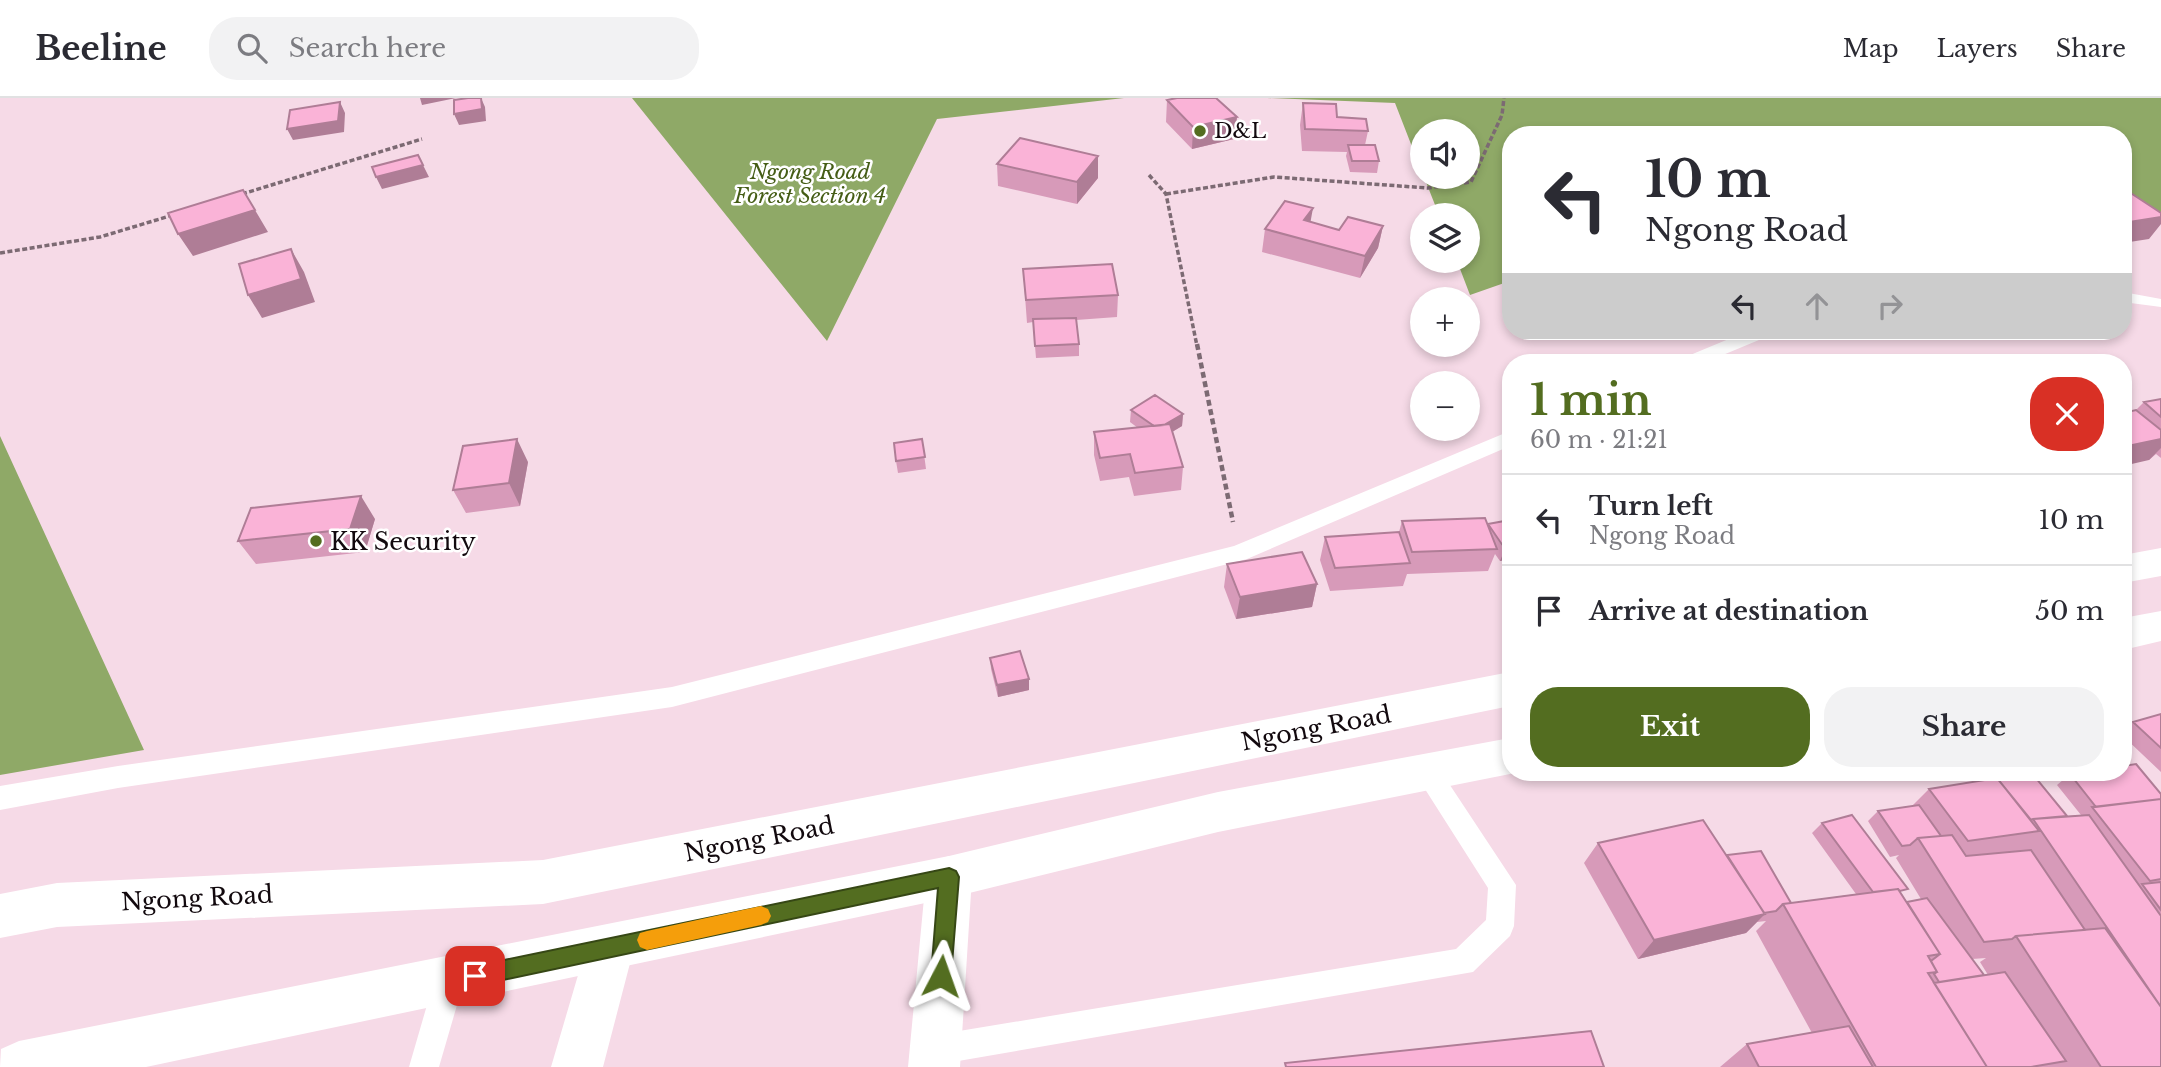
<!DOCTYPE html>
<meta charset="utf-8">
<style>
body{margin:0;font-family:"Libre Baskerville",serif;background:#f2f2f3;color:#2b2b33;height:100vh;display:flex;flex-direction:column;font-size:26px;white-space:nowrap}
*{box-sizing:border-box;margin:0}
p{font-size:23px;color:#7c7c81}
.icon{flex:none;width:38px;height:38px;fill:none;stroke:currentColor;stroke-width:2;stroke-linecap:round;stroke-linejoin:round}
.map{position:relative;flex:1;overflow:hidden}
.drawer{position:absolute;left:1502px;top:256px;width:630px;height:427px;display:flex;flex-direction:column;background:#fff;border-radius:28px;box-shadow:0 4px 10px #0003}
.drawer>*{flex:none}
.top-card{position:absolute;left:1502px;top:28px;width:630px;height:214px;border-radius:28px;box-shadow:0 4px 10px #0003;background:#fff;color:#2b2b33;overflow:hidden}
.controls{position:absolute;left:1410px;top:21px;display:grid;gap:14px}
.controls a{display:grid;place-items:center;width:70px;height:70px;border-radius:50%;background:#fff;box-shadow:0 4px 10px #0003;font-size:35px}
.pin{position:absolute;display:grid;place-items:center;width:60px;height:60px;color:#fff;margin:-30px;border-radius:14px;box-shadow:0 4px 10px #0006}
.me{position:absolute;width:77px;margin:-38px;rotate:4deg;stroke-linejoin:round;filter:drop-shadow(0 0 5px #0008)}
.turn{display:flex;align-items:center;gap:24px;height:147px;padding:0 28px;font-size:32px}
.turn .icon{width:91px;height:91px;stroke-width:2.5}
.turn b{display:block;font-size:49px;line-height:60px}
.lanes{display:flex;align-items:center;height:66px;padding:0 28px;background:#0003;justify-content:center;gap:35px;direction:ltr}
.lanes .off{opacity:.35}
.round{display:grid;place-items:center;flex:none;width:74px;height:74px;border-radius:28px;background:#f2f2f3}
.overview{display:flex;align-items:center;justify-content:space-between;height:119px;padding:0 28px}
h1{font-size:42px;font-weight:700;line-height:52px;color:#536d20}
.cta{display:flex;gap:14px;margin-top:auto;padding:14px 28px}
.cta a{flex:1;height:80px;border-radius:28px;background:#536d20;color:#fff;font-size:28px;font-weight:700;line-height:80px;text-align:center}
.cta a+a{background:#f2f2f3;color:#2b2b33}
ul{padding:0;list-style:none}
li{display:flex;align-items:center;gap:21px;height:91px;padding:0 28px;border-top:2px solid #e1e1e2}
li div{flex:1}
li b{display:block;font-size:26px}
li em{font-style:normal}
header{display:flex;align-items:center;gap:42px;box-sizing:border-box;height:98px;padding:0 35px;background:#fff;border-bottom:2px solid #e1e1e2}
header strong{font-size:33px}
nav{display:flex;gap:38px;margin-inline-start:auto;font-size:24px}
.search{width:490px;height:63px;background:#f2f2f3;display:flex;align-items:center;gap:18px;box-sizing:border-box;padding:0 24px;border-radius:28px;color:#7c7c81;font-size:26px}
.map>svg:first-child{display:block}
.forest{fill:#8fa967}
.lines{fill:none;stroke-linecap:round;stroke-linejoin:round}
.path-far1{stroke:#7c6a73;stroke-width:3.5;stroke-dasharray:5 2.5;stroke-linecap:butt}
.path{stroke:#7c6a73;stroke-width:4.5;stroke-dasharray:6 3.5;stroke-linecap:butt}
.lane{fill:#fff;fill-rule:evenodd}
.street{fill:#fff;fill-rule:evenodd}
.secondary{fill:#fff;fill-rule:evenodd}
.wall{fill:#d79ab9;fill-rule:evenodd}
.shaded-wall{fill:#af7d96}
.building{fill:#fab3d7;stroke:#af7d96;stroke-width:2}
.route{fill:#536d20;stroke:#364715;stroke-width:2}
.slow{fill:#f59e0b}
.poi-dot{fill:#536d20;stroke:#fff;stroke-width:2.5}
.labels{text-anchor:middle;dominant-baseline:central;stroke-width:5;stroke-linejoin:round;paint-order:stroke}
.far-poi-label{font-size:21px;fill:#12090e;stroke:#fff;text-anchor:start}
.far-park-label{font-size:21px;font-style:italic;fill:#455d16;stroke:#fff}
.poi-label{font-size:24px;fill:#12090e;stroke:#fff;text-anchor:start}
.street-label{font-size:24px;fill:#12090e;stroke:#fff}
</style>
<header>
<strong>Beeline</strong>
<div class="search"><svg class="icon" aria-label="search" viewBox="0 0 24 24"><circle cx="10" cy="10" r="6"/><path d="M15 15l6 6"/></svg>Search here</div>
<nav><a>Map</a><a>Layers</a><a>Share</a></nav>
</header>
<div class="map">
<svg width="2161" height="969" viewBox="0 0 2161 969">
<rect width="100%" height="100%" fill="#f6dae7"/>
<!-- forest -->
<path class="forest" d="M632,0H1124L937,21L827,243Z
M1267,0H2161V125L2123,107V37H1510V183L1470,197L1457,163H1468V117H1439L1424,79H1468V33H1423V77L1395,5Z
M0,338L144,652L0,677Z"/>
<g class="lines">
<!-- path-far1 -->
<path class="path-far1" d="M1149,77L1166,96L1197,248
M242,96L422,41
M1166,96L1274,79L1428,90L1471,84L1502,17L1504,0
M0,155L100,139L173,117"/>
<!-- path -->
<path class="path" d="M1197,246L1233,424"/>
<!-- lane -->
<path class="lane" d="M2123,194L2161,201V209L2123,204Z
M1748,233H1773L1771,237L1706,264H1680L1683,260Z
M1510,333V348L1247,461L672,609L118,690L0,712V688L118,668L672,589L1234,448Z
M1429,666L1438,669L1516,787L1514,828L1510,838L1473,874L935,967L924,963L920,952L924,941L935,937L1456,851L1486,822L1488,790L1416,677L1420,669Z
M449,869L459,873L464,883L439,969H409L434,883L439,873Z"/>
<!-- street -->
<path class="street" d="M949,758L966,764L972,779L960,969H908L926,779L932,764Z
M610,827L627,834L634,850L603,969H551L586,850L593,834Z"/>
<!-- secondary -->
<path class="secondary" d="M2161,450V478L2123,485V457Z
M2161,513V543L2123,552V520Z
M1510,574V608L543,806L57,829L0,840V796L57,785L543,762Z
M1510,640V674H1518L1510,676L1218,734L949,800L146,969H0L1,951L19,943L949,758L1218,694Z"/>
</g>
<!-- wall -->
<path class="wall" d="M1167,2L1237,19L1234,41L1192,51L1166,24Z
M1303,5L1368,33L1365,47L1379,63L1377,75L1350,74L1346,58L1347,54L1302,53L1300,27Z
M1098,58V80L1077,106L998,88L997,66Z
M1383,128L1378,150L1360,180L1262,154L1265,131L1339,132Z
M1023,171L1118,197L1117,219L1076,222L1079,246V258L1036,260L1033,224L1027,225Z
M2161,301V360L2156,356L2149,362L2136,312L2144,304Z
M1131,312L1183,316L1182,328L1172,334L1183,369L1181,392L1134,398L1129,379L1100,383L1094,357V334L1138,330L1130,324Z
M922,341L926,371L898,375L896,363Z
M528,364L520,408L466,415L453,392Z
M375,421L365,454L256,466L238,443Z
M1402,423L1488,427V426L1510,461L1500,463L1495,456L1488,473L1407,476L1403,488L1330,493L1320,462L1325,439L1399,434Z
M1227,466L1317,486L1312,509L1236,521L1224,489Z
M990,560L1029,581V592L998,599L991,571Z
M2161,616V674L2123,638V633L2133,624Z
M2070,676L2161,696V969H1720L1747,946L1812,935L1756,833L1766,823L1757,824L1746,835L1638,861L1584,765L1598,745L1726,757L1791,805L1856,796L1812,735L1822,725L1902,796L1907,804L1921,801L1896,760L1899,757L1890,759L1868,723L1878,713L1912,708L1929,691L1985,682L1988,679L2067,718L2081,717L2057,687ZM1986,860L1980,864L1988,877L1982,878L1972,861Z"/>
<!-- shaded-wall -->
<path class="shaded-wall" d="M420,0H456L422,7Z
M481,0L485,9L486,23L459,27L454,16Z
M340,4L345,15L344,34L293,42L287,31Z
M1237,19L1234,41L1192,51L1193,29Z
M1098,58V80L1077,106V84Z
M423,67L429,79L382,91L376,79Z
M1313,110L1309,132L1304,122Z
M255,112L268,134L193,158L178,136Z
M2161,119V126L2149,141L2123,145V125Z
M1383,128L1378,150L1360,180L1365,158Z
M291,151L304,174L315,204L262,220L248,197Z
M1183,316L1182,328L1157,343L1158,331Z
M517,341L528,364L520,408L509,385Z
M2161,341V350L2149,362L2123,368V349Z
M361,398L375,421L365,454L350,431Z
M1510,450V461L1500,463L1505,451Z
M1317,486L1312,509L1236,521L1240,499Z
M1029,581V592L998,599L997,587Z
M1765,816L1746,835L1638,861L1654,842Z"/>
<!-- building -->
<path class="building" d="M468,0H481L482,11L454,16V2Z
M1177,0H1216L1237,19L1193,29L1167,2Z
M340,4L338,23L287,31L290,12Z
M1303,5L1336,6L1337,19L1366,21L1368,33L1305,31Z
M1020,40L1098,58L1077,84L997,66Z
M1348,47H1375L1379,63H1352Z
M418,57L423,67L376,79L372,69Z
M2123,90L2161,115V119L2123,125Z
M243,92L255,112L178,136L168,115Z
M1285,103L1313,110L1304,122L1339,132L1348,119L1383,128L1365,158L1265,131Z
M291,151L301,181L248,197L239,166Z
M1112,166L1118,197L1026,202L1023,171Z
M1076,220L1079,246L1035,248L1033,221Z
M1155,297L1183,316L1164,327L1154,328L1131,312Z
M2161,301V319L2144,304Z
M2136,312L2161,332V341L2123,349V315Z
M1170,326L1183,369L1135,375L1130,356L1100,360L1094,334Z
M517,341L509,385L453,392L463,348Z
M922,341L925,359L896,363L894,345Z
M361,398L350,431L238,443L251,410Z
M1485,420L1497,451L1412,454L1402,423Z
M1510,422V450L1505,451L1488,426Z
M1399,434L1410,465L1335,470L1325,439Z
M1302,454L1317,486L1240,499L1227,466Z
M1020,553L1029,581L997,587L990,560Z
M2161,616V650L2133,624Z
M2136,666L2161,696V701L2096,709L2070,676L2086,674H2123V668Z
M2027,674H2031L2067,718L2033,721L2031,722L1997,680L1990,681L1988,679Z
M1997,680L2039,733L1968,743L1929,691Z
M2161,701V781L2150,783L2092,709Z
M1919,707L1941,738L1918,740L1910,747L1902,748L1878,713Z
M1852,717L1908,791L1900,793L1898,791L1873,794L1822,725Z
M2089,717L2161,818V909L2033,721Z
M1703,722L1765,816L1654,842L1598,745Z
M1952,737L1966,758L2031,752L2085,832L2016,838L2012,841L1984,844L1918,740Z
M1761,753L1791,805L1783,806L1776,813L1764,815L1727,757Z
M2161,784V812L2142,786Z
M1898,791L1940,856L1928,858L1937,874L1928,875L1987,969H1876L1783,806Z
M1927,800L1984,877L1939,884L1934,876L1937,874L1931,863L1940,856L1907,804Z
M2105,830L2161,909V969H2101L2016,838Z
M2005,874L2066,963L2031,969H1987L1934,885Z
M1849,928L1873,969H1759L1747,946Z
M1591,933L1604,969H1286L1285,965Z"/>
<!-- route -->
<path class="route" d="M949,770L956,773L959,779L951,878L948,885L941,888L934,885L931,878L938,790L475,888L468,885L465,878L468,871L475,868Z"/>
<!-- slow -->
<path class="slow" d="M761,808L768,811L771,818L768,824L761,827L647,852L640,849L637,842L640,835L647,833Z"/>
<!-- markers -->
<g class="poi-dot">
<circle cx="1200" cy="33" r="7"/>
<circle cx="316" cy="443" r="7"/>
</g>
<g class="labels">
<!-- far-poi labels -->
<g class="far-poi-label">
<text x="1214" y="33">D&amp;L</text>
</g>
<!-- far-park labels -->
<g class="far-park-label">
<text x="810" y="74">Ngong Road<tspan x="810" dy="24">Forest Section 4</tspan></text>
</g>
<!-- poi labels -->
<g class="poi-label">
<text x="330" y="443">KK Security</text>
</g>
<!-- street labels -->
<g class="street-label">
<text transform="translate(1316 630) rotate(-11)">Ngong Road</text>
<text transform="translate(759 741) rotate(-11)">Ngong Road</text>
<text transform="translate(197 800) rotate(-3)">Ngong Road</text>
</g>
</g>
</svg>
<div class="controls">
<a><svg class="icon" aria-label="sound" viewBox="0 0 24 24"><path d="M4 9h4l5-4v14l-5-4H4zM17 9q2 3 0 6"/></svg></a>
<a><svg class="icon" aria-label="layers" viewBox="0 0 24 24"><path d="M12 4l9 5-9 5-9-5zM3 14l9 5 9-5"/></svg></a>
<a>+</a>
<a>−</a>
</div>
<div class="pin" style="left:475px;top:878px;background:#d93025"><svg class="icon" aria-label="arrive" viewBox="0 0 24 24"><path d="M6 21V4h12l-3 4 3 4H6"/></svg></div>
<svg class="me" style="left:941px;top:878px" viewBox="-20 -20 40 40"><path d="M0-17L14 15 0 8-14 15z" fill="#536d20" stroke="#fff" stroke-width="4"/></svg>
<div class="top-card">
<div class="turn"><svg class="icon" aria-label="left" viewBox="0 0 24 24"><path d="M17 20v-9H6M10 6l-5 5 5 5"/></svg><div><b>10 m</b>Ngong Road</div></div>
<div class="lanes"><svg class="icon" aria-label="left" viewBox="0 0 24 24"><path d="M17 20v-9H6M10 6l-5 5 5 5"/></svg><svg class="icon off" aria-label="ahead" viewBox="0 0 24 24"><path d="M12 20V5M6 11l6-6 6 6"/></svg><svg class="icon off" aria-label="right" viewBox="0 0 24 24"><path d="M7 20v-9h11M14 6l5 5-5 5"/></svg></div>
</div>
<section class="drawer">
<div class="overview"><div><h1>1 min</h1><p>60 m · 21:21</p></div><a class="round" style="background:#d93025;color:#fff"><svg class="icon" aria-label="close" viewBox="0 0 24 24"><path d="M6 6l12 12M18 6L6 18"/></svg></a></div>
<ul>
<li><svg class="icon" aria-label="left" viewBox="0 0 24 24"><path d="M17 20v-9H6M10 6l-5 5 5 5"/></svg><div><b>Turn left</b><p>Ngong Road</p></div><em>10 m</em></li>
<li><svg class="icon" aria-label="arrive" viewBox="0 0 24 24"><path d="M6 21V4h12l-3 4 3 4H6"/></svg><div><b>Arrive at destination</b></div><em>50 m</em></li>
</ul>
<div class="cta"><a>Exit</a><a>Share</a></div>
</section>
</div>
